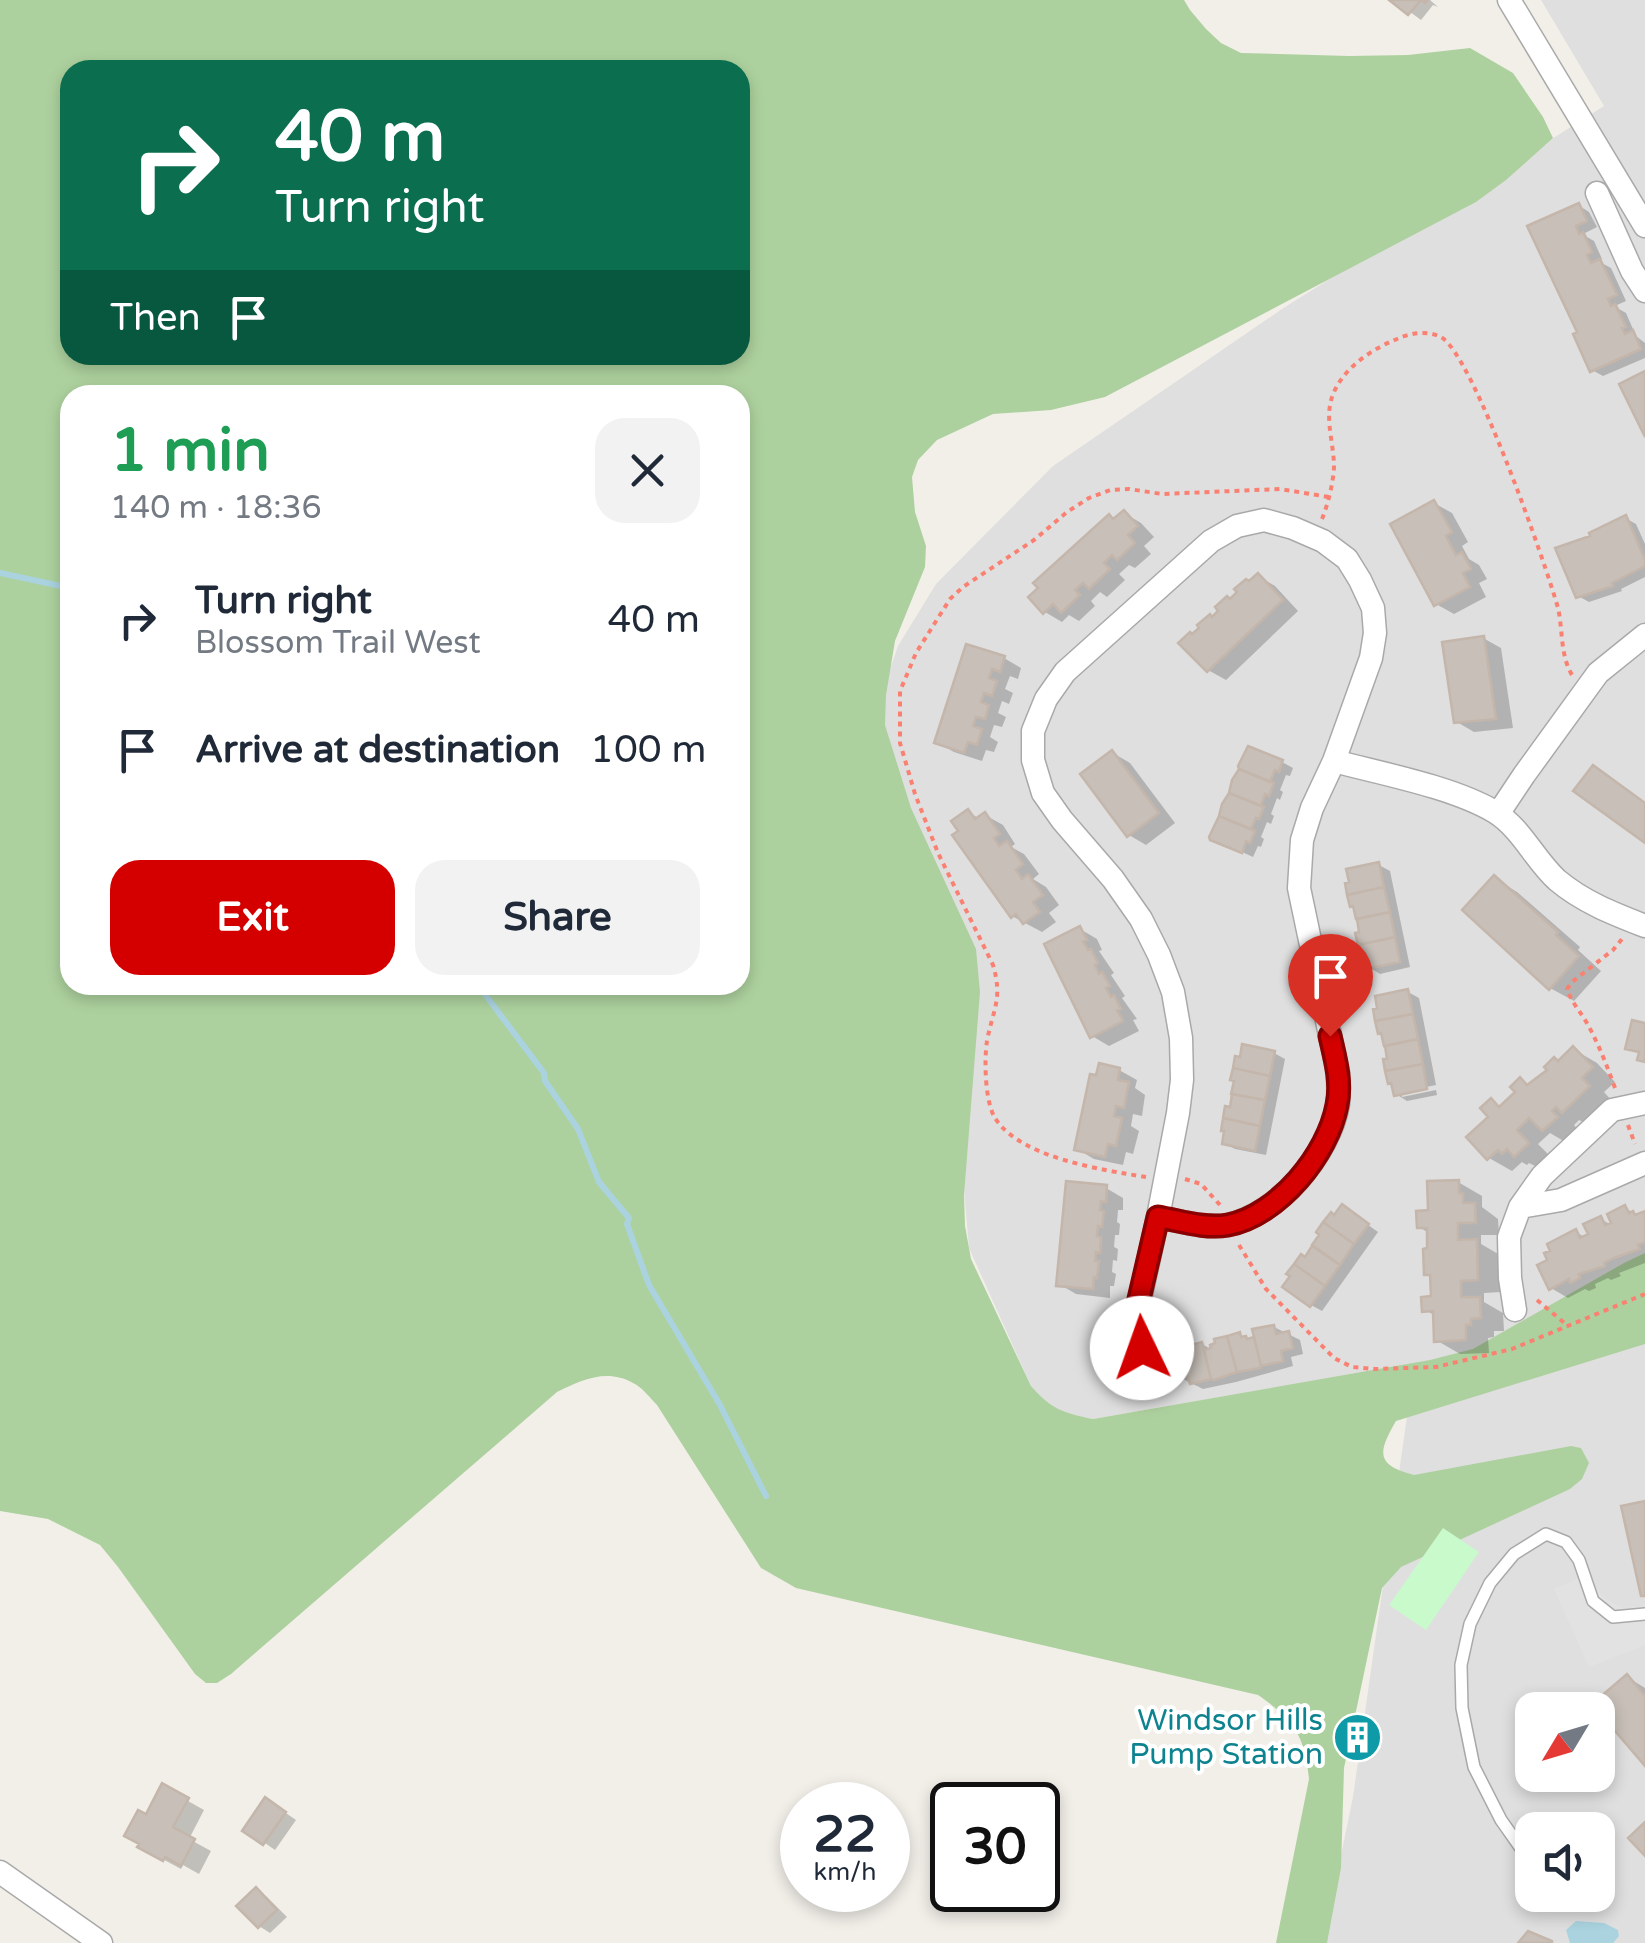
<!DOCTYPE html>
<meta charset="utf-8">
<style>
body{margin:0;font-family:"Varela Round",sans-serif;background:#f2f2f3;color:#1f2937;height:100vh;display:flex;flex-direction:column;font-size:38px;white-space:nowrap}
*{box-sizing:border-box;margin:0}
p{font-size:32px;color:#747a83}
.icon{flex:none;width:55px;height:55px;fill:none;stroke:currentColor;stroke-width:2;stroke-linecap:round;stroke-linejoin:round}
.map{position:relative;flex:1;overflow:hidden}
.sheet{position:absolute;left:60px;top:385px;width:690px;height:610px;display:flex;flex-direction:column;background:#fff;border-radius:30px;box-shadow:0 5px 15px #0003}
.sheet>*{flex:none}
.top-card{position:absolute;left:60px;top:60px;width:690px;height:305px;border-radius:30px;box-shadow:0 5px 15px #0003;background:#0b6e4f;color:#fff;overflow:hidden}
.needle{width:65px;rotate:232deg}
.fabs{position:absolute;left:1515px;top:1692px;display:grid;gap:20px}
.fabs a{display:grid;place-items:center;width:100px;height:100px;border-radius:20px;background:#fff;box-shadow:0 5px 15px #0003;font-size:50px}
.speed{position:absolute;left:780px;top:1782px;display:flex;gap:20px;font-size:50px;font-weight:700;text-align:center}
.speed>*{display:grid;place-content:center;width:130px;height:130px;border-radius:50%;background:#fff;box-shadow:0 5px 15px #0003;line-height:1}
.speed small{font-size:25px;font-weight:400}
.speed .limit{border:5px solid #111;border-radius:15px;background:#fff;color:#111}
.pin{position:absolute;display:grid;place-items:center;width:85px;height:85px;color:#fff;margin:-102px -42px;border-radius:50% 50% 50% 0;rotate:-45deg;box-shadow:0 0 10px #0007}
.pin .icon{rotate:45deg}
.me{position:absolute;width:110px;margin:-55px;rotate:357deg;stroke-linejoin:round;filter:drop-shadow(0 0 8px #0008)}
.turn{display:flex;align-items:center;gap:35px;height:210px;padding:0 50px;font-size:45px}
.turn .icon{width:130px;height:130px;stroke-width:2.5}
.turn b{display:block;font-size:70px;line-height:85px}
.then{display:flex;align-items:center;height:95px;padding:0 50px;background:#0003;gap:20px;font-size:38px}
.round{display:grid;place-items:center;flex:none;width:105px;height:105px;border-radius:30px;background:#f2f2f3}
.summary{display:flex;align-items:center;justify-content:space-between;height:170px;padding:0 50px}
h1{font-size:60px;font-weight:700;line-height:75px;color:#1e9e55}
.cta{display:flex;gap:20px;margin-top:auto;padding:20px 50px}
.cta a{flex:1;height:115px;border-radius:30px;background:#d40000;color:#fff;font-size:40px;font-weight:700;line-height:115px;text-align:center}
.cta a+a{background:#f2f2f3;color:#1f2937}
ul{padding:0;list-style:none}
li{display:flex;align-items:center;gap:30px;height:130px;padding:0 50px}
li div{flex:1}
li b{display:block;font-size:38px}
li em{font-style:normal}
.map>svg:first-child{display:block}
.residential{fill:#e0dfdf;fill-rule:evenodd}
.forest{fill:#add19e;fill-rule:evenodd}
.park{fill:#c8facc}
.parking{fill:#e2e2e2}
.water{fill:#aad3df}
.shadow{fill:#0003}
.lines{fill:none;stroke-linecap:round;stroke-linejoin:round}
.stream{stroke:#aad3df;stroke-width:6}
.building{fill:#c7bfb8;stroke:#c4b6ab;stroke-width:2.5}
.lane-casing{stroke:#a9a9a9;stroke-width:14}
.street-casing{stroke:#a9a9a9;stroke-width:25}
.path{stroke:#fa8072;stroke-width:4;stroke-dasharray:5 5;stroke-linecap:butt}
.lane{stroke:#fff;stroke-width:11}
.street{stroke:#fff;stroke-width:22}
.route-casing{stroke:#8a0000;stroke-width:25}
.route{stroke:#d40000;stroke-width:18}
.labels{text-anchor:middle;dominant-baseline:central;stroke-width:8;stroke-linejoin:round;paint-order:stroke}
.culture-label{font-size:30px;fill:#0d838f;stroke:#fff;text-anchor:end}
</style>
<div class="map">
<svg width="1645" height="1943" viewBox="0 0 1645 1943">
<rect width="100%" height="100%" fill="#f2efe9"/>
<!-- residential -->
<path class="residential" d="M1541,0H1645V1943H1323L1353,1797L1411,1388L1344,1376L1093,1419L1065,1414L1046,1403L1031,1386L969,1248L960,1142L873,719L898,646L936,584L1053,466L1282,309L1604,106ZM1532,1710H1598V1775H1532ZM1532,1830H1598V1895H1532Z"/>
<!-- forest -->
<path class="forest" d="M0,0H1184L1190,10L1206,29L1221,43L1241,53L1349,56L1408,55L1470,48L1513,73L1543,117L1553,138L1506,180L1476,202L1105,397L1051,410L993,414L937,440L918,460L912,477L915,512L926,546L925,567L895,641L886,695L885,725L911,808L976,949L980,992L964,1195L965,1226L971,1259L1031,1386C1051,1409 1063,1413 1093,1419L1430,1360L1473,1349L1624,1263L1645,1253V1344L1396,1421C1378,1452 1375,1465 1414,1475L1571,1446L1581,1448L1589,1463L1582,1479L1570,1489L1401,1567L1382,1588L1344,1768L1341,1868L1327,1943H1276L1309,1779C1305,1735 1293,1719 1258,1695L796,1588L761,1568L657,1405C650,1398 642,1387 633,1383C607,1368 581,1380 557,1392L231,1674L217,1683H206L195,1674L118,1567L100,1545L48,1519L0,1511ZM70,70H740V355H70ZM70,395H740V985H70Z"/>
<!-- park -->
<path class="park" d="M1443,1528L1479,1552L1426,1630L1389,1605Z"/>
<!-- parking -->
<path class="parking" d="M1128,1341L1137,1388L1122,1391L1113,1344Z
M1590,1573L1594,1586L1604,1598L1622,1608L1645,1606V1645L1589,1667L1554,1589Z"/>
<!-- water -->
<path class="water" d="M1576,1921L1604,1923L1618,1930L1619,1936L1613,1943H1570L1566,1930Z"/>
<!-- shadow -->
<path class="shadow" d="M1394,0H1430L1438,7L1433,5L1421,20Z
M1578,205L1589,212L1597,227L1585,233L1587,237L1594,241L1602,259L1598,261L1611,268L1626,301L1617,305L1619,309L1626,313L1636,336L1645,343V358L1603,376L1592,370L1581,333L1531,227Z
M1434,503L1452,513L1468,542L1462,546L1469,559L1479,565L1487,579L1479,583L1486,597L1454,614L1436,604Z
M1124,513L1141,523L1154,537L1144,546L1151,554L1135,568L1129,565L1119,574L1125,580L1107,597L1100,592L1091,601L1095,606L1079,621L1069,615L1062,622L1045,612L1115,521Z
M1625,518L1636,524L1645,544V577L1621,589L1622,591L1589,602L1578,596L1594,537Z
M1258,576L1275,586L1298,611L1226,680L1208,670L1193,636Z
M1483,638L1501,648L1513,728L1474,732L1457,722Z
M968,647L1004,658L1021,668L1018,679L1010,676L1005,689L1013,693L1009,704L1002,701L998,713L1006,717L1002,727L994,725L990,737L998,742L994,752L986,750L982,761L954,752L937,742Z
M1113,753L1130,763L1175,823L1146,845L1129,835Z
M1282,762L1293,768L1290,776L1286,775L1280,790L1283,792L1280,800L1277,798L1271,814L1274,816L1271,824L1267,822L1261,837L1264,839L1261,847L1258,846L1253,857L1213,839L1225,805Z
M968,812L980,819L985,815L1003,825L1015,844L1011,847L1024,854L1039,874L1033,879L1046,887L1059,905L1049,913L1056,922L1042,932L1012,916Z
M1379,865L1390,871L1410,967L1380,974L1369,967L1367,958L1362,955V934L1356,908Z
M1494,878L1517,892L1580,947L1578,950L1601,971L1574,1001L1550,988Z
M1080,929L1097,939L1102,950L1099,951L1114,973L1111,975L1125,996L1122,998L1137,1019L1133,1020L1139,1031L1109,1046L1092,1036Z
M1408,992L1419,998L1436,1085L1402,1092V1097L1436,1090L1437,1095L1407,1101L1396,1094L1387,1045Z
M1573,1049L1597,1063L1615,1082L1604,1092L1612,1101L1587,1124L1579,1120L1574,1125L1579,1131L1567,1143L1550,1133L1538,1144L1551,1157L1539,1168L1529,1163L1527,1165L1522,1162L1512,1171L1489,1158L1491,1102L1501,1107L1518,1092L1520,1080L1530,1086Z
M1274,1053L1285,1059L1266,1155L1235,1149L1224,1143L1232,1110Z
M1119,1070L1137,1080L1135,1088L1145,1095L1142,1116L1133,1114L1131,1126L1139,1131L1133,1154L1126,1152L1123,1165L1094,1159L1077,1149Z
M1458,1182L1482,1196V1207L1498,1219L1499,1235H1481V1244L1500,1255L1501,1292L1484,1293V1302L1503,1313L1504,1331H1494V1337L1488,1338L1489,1353L1460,1354L1436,1340V1316L1425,1310L1434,1298L1433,1277L1426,1273L1430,1251L1429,1233L1419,1227Z
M1106,1188L1123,1198V1210H1118L1117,1222L1120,1224L1119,1235H1115L1114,1247L1118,1249L1117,1261L1113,1260L1112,1272L1116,1274L1114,1286H1110V1298L1076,1294L1059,1284Z
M1625,1208L1639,1216L1645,1214V1263L1619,1273L1621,1276L1611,1280L1608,1278L1595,1284L1596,1288L1589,1291L1585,1289L1568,1298L1551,1288V1262L1576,1232L1586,1238L1600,1219L1616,1227Z
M1353,1214L1378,1232L1322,1311L1311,1305L1306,1259L1323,1234Z
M1274,1327L1300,1340L1303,1354L1291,1357L1293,1366L1236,1382L1203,1389L1177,1376L1186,1359L1202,1344L1214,1351L1240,1335L1250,1341Z
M1627,1677L1645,1688V1762Z
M1360,1730L1371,1740L1362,1747L1357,1745Z
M163,1787L204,1810L189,1839L211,1851L199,1874L183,1865L181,1869L157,1856L147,1818Z
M277,1807L296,1820L275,1850L246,1830Z
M257,1890L267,1897L287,1917L270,1933L259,1926Z
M1532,1892V1895H1544L1551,1901L1546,1906L1531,1894Z"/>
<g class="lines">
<!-- stream -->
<path class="stream" d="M0,573L70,588
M478,985L544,1073L545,1081L578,1129L599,1182L629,1218L627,1224L649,1285L720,1405L766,1496"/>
</g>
<!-- building -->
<path class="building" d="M1389,0H1428L1425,3L1421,0L1408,15Z
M1579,203L1587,221L1576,226L1579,234L1583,232L1592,252L1587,255L1591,263L1600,259L1617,295L1608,299L1611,306L1615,304L1626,327L1622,328L1625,334L1633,330L1641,349L1590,372L1573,334L1577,332L1527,226Z
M1645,371V437L1619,384Z
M1434,500L1452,532L1446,536L1456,555L1462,552L1471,569L1463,573L1470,587L1434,606L1390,524Z
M1124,510L1138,526L1128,535L1135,543L1117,560L1112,555L1104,563L1110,569L1089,589L1083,583L1075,590L1080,595L1061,613L1053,604L1043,614L1028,597L1038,588L1033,583L1109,514L1113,519Z
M1626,515L1645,560V566L1612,583L1613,586L1576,598L1555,548L1590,536L1589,533Z
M1258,573L1283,600L1207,672L1178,643L1190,632L1192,634L1199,628L1197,625L1210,614L1212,617L1218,611L1215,607L1227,596L1230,599L1237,592L1234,589L1246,579L1249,581Z
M1484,636L1496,719L1454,723L1442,642Z
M966,644L1005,656L1000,672L992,669L989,678L997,681L992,696L984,693L981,702L989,705L985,719L976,717L973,726L982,729L977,745L968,742L964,753L934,743Z
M1248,746L1283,760L1279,772L1275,770L1270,782L1239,769L1238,766Z
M1112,750L1159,813L1127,837L1080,774Z
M1593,765L1645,803V843L1573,791Z
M1239,769L1274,783L1269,796L1265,794L1261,806L1229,793L1232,780Z
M1229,793L1264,807L1259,819L1256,818L1251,829L1219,816L1222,804Z
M968,809L975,819L985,812L1000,834L994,838L999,846L1007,841L1023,864L1016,870L1022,879L1028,874L1043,895L1033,902L1040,912L1023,924L1016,914L1011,918L952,835L958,831L951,821Z
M1219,816L1255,831L1250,843L1246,841L1242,853L1210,840L1209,837Z
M1379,862L1384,887L1347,895L1345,883L1349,882L1346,869Z
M1494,875L1558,932L1556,935L1579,956L1549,990L1462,910Z
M1384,887L1390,912L1356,919L1353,906L1350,907L1347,895Z
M1390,912L1395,937L1358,945L1355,933L1359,932L1357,919Z
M1080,926L1087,940L1083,941L1088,950L1091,949L1098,963L1095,965L1099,974L1102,972L1110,986L1106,988L1111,997L1114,995L1121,1009L1117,1010L1123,1021L1090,1038L1044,944Z
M1395,937L1400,962L1366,969L1364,956L1360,957L1358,945Z
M1408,989L1413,1014L1375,1021L1373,1009L1377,1008L1375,996Z
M1413,1014L1418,1039L1384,1046L1381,1033L1378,1034L1375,1021Z
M1632,1020L1645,1023V1062L1637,1060L1639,1052L1625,1049Z
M1418,1039L1423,1064L1385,1071L1383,1059H1387L1385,1046Z
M1242,1044L1275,1051L1270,1076L1233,1068L1235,1056L1240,1057Z
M1573,1046L1593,1067L1582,1078L1590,1086L1562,1113L1556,1107L1552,1111L1558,1117L1542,1131L1529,1118L1517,1130L1529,1143L1514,1157L1507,1149L1502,1154L1498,1150L1487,1160L1466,1137L1488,1117L1480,1108L1491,1098L1499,1107L1515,1092L1510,1087L1520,1077L1527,1085L1547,1070L1544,1067L1554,1057L1558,1061Z
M1099,1063L1120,1068L1118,1080L1129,1082L1124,1108L1116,1106L1114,1116L1122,1118L1116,1146L1108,1144L1105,1157L1074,1150L1090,1074L1096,1075Z
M1423,1064L1427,1089L1394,1096L1391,1083L1388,1084L1385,1071Z
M1233,1068L1270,1076L1265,1100L1231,1094L1234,1081L1230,1080Z
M1232,1094L1265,1100L1260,1126L1223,1118L1225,1106L1230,1107Z
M1223,1118L1260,1126L1255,1151L1222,1144L1224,1131H1221Z
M1459,1180V1193H1463V1203H1475L1476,1223H1458V1240L1477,1239L1478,1280L1461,1281V1297H1480L1481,1318L1471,1319V1325H1466V1340L1434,1342L1433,1311L1422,1312L1421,1297L1431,1296L1430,1275H1424L1423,1249L1427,1248V1228H1417L1416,1211L1428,1210L1427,1181Z
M1066,1181L1107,1185L1106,1202L1101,1201L1100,1210L1104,1211L1102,1227L1098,1226L1097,1236L1101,1237L1100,1253L1096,1252L1095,1261H1099L1097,1278L1094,1277L1093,1289L1056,1286Z
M1342,1204L1369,1224L1354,1244L1323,1222L1331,1212L1334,1215Z
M1625,1205L1629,1213L1633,1211L1635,1215L1645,1211V1242L1638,1245L1640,1249L1614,1258L1604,1263L1605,1266L1579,1274L1580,1278L1570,1283L1569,1279L1549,1290L1537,1265L1547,1260L1544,1253L1550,1251L1547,1244L1576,1229L1580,1238L1588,1234L1583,1224L1601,1216L1605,1225L1611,1223L1607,1214Z
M1323,1222L1354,1244L1340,1265L1312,1245L1319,1235L1316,1232Z
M1312,1246L1340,1265L1325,1286L1294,1264L1301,1254L1305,1257Z
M1294,1264L1325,1286L1310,1307L1282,1287L1290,1276L1286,1274Z
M1274,1325L1276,1334L1289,1331L1293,1348L1281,1351L1283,1361L1261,1366L1252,1329Z
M1240,1332L1241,1337L1246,1336L1247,1339L1254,1337L1261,1366L1260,1368L1237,1372L1227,1336Z
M1227,1336L1237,1372L1214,1380L1211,1379L1204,1350L1211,1348L1210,1345L1215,1343L1214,1339Z
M1202,1342L1211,1379L1190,1384L1187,1375L1175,1378L1170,1360L1183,1357L1180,1348Z
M1645,1501V1596H1641L1621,1506Z
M1627,1674L1645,1696V1766L1592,1704Z
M1359,1726L1368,1737L1356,1747L1347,1736Z
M162,1783L189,1798L173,1827L195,1839L181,1866L165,1857L163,1861L137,1847L139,1844L124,1836L138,1810L146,1814Z
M265,1797L286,1812L263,1845L242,1831Z
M1645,1822V1856L1628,1838Z
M256,1887L277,1910L258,1928L236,1906Z
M1528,1931L1552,1941V1943H1518Z"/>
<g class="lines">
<defs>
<path id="lane" d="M1532,1864L1501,1820L1474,1767L1462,1708L1461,1665L1470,1624L1490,1583L1514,1554L1546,1534L1566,1542L1579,1560L1593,1601L1613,1617L1645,1614"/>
<path id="street" d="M1509,0L1645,226
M1597,193L1632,271L1645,291
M1334,761C1383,774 1453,787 1495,812C1522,829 1534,859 1557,880C1583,902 1614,914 1645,926
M1498,814L1524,775L1598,673L1645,635
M1520,1207L1561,1200L1645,1163
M1515,1310L1510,1278L1509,1237L1520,1207L1542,1176L1612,1110L1645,1103
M1148,1384L1137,1312L1158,1217L1178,1113L1182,1080L1181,1038L1173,992L1159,955L1141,919L1113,879L1062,820L1043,793L1033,760V731L1046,699L1065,672L1211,541L1237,526L1264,520L1293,528L1323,541L1347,559L1360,580L1373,608L1375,633L1371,658L1334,761L1312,808L1302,840L1299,888L1338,1073C1338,1083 1339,1094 1338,1104C1330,1153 1278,1215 1228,1225C1205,1229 1181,1221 1158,1217
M0,1872L101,1943"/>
</defs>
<!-- lane casing -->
<use href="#lane" class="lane-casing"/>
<!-- street casing -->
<use href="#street" class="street-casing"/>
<!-- path -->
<path class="path" d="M1322,519C1328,504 1333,484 1334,467C1334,442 1323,416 1334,392C1345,367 1372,349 1397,339C1410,333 1427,330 1441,337C1473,355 1546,565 1558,608C1563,630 1560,655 1572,675
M1615,1088C1607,1066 1599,1045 1588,1025C1581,1012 1571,1002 1567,989L1572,982L1613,950L1622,939
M1628,1125L1635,1144
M1146,1177C1103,1170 1020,1158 995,1118C985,1102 984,1060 987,1041C993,1009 1003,999 993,965L938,853L915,794L900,743V691L916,653L950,599L963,587L1034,540L1067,512L1089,498L1110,490L1129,489L1162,494L1280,489L1329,497
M1185,1179L1201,1184L1220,1205
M1239,1245L1266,1289L1334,1358L1352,1367L1375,1369L1436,1367L1512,1349L1645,1294
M1537,1300L1568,1326"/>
<!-- lane -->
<use href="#lane" class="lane"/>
<!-- street -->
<use href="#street" class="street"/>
</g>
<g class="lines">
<defs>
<path id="route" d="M1142,1348L1136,1312L1158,1217C1181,1221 1205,1229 1228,1225C1279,1215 1328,1154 1337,1105C1342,1082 1335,1058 1330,1036"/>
</defs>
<!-- route casing -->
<use href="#route" class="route-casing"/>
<!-- route -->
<use href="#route" class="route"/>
</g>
<!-- icons -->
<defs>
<symbol id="building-disc" viewBox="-11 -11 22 22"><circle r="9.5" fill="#0f9aa8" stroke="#fff"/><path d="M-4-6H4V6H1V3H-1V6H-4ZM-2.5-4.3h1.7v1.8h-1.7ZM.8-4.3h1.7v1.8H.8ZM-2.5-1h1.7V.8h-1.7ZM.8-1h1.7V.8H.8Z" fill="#fff"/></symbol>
</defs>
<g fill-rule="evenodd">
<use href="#building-disc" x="1330" y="1710" width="55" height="55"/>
</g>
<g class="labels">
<!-- culture labels -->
<g class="culture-label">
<text x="1323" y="1720">Windsor Hills<tspan x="1323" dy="34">Pump Station</tspan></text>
</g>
</g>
</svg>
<div class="fabs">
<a><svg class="needle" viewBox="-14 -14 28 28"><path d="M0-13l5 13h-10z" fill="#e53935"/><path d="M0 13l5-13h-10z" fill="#747a83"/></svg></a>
<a><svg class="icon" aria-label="sound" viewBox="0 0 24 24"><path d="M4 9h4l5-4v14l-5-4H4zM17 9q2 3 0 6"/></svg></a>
</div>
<div class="speed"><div>22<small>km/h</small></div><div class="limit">30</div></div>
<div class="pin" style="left:1330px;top:1036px;background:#d93025"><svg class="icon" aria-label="arrive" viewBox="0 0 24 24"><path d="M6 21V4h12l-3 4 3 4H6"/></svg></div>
<svg class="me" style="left:1142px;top:1348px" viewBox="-20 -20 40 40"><circle r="19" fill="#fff"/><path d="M0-13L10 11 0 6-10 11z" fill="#d40000"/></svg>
<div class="top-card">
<div class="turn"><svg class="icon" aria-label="right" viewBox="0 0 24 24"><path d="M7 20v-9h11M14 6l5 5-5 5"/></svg><div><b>40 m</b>Turn right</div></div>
<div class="then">Then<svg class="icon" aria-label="arrive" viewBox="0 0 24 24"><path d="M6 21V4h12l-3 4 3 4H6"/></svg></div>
</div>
<section class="sheet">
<div class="summary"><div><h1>1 min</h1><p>140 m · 18:36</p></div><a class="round"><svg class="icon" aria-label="close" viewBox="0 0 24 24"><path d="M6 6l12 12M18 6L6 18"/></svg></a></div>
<ul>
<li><svg class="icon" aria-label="right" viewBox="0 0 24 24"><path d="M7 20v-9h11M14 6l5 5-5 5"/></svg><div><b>Turn right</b><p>Blossom Trail West</p></div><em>40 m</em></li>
<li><svg class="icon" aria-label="arrive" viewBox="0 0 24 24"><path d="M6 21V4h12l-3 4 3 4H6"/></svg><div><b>Arrive at destination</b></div><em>100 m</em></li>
</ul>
<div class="cta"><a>Exit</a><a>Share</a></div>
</section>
</div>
